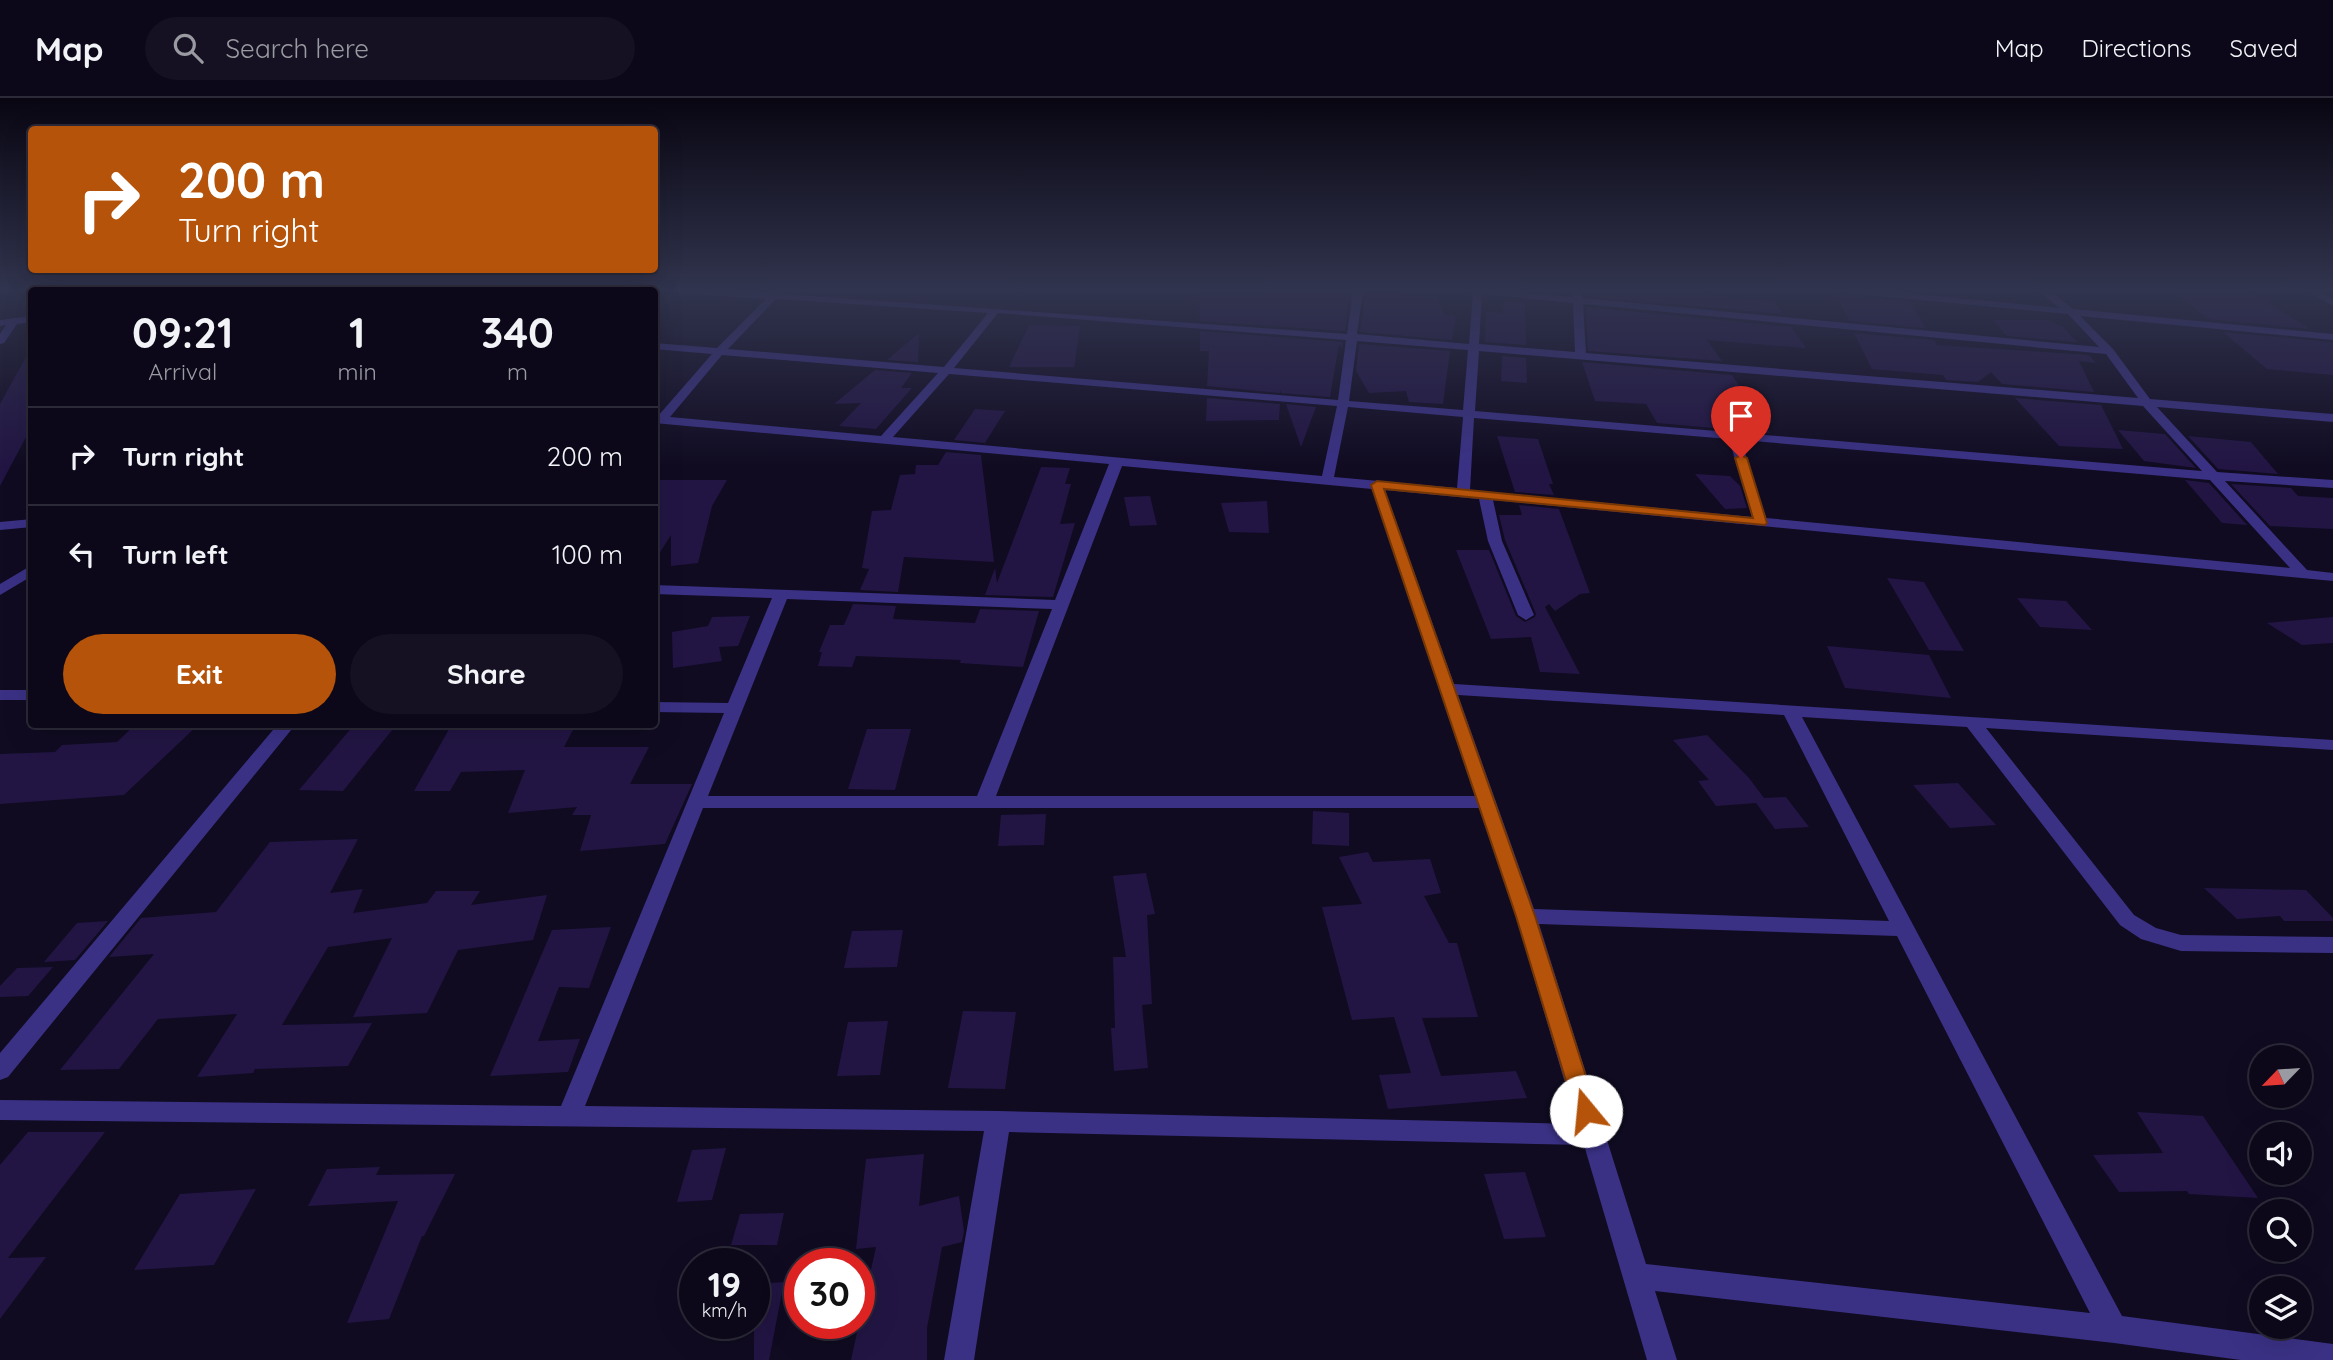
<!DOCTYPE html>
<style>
body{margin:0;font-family:Quicksand,sans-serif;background:#151122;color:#f1f3f6;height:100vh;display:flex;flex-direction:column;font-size:26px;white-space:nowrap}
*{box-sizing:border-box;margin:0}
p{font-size:23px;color:#9a9aa2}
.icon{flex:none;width:38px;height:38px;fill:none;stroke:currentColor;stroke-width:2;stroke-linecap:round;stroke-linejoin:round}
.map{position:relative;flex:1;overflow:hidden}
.panel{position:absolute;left:28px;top:189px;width:630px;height:441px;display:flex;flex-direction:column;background:#0c0819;border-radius:7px;box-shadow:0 7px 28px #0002,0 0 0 2px #2c2938}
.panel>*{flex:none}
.banner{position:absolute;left:28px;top:28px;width:630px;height:147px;border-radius:7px;box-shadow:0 7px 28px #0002,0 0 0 2px #2c2938;background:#b45309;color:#fff;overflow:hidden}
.needle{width:46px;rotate:245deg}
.fabs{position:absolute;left:2249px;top:947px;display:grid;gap:14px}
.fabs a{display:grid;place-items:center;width:63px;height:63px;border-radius:50%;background:#0c0819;box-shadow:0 7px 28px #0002,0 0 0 2px #2c2938;font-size:35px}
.speed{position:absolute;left:679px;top:1150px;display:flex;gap:14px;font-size:35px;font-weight:700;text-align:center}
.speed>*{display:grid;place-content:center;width:91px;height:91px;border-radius:50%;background:#0c0819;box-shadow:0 7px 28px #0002,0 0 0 2px #2c2938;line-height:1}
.speed small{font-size:18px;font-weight:400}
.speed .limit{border:10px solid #d22;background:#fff;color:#111}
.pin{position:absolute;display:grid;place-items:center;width:60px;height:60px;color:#fff;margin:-72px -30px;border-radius:50% 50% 50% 0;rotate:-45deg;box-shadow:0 0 7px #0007}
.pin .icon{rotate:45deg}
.me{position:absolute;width:77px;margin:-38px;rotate:343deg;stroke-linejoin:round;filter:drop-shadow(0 0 5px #0008)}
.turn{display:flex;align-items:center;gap:24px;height:147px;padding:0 35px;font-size:32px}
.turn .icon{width:91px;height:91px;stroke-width:2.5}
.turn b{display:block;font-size:49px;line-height:60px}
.eta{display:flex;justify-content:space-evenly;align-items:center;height:119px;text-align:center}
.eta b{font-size:42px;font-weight:800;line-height:49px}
.cta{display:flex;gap:14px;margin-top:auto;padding:14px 35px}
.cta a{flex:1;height:80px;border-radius:42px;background:#b45309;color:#fff;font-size:28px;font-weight:800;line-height:80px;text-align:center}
.cta a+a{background:#151122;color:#f1f3f6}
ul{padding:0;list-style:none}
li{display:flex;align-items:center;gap:21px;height:98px;padding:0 35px;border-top:2px solid #2c2938}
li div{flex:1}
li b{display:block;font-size:26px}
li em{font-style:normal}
header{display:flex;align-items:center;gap:42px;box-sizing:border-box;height:98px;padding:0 35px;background:#0c0819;border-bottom:2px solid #2c2938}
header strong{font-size:33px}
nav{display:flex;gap:38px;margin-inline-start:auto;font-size:24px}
.search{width:490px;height:63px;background:#151122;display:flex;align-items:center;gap:18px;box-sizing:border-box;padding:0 24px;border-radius:38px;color:#9a9aa2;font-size:26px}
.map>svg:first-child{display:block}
.building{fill:#221544}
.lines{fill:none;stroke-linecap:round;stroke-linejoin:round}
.minor{fill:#3a3185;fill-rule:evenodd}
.route{fill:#b45309;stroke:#753606;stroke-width:2}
</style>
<header>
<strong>Map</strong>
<div class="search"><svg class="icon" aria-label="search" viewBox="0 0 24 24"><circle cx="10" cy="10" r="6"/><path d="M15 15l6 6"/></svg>Search here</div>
<nav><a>Map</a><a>Directions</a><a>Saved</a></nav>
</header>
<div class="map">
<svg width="2333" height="1262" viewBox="0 0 2333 1262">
<rect width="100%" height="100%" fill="#100b21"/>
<!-- building -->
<path class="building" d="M1263,192H1350L1345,233L1200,223L1199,197H1263Z
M1585,192H1707L1709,197L1774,204L1783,216L1585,198Z
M2173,192H2248L2310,231L2208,221Z
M1366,193L1398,194L1400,198L1436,199L1445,217L1456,218L1452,242L1360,234Z
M1836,196L1910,204L1926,230L1849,223Z
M1504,204H1525L1526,247L1485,244L1486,214L1503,215Z
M1586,209L1791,229L1806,250L1707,242L1722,263L1588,253Z
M1993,222H2048L2063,229L2077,244L2007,238Z
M1029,227L1080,228L1074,269H1009Z
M1200,233L1343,244L1342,251L1339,246L1330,299L1281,295L1280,291V295L1207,288L1209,253H1200Z
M2223,234L2331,244L2333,246V277L2267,271Z
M919,235L918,264L887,262Z
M1854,235L1934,242L1937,247L2089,257L2096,265L2079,263L2094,294L2002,286L1991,274L1978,284L1946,282L1943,277L1872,271Z
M1359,246L1450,253L1443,306L1409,304L1406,293L1369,295L1356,273Z
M32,248V328L0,388V306Z
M1502,258L1526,260L1527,285L1501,283Z
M1582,264L1732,277L1770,335L1657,325L1646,306L1595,303Z
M875,272L912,275L901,290H912L876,331L839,328L861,305L834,306Z
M1207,300L1280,306L1279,322L1206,323Z
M2015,300L2101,307L2123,351L2059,348Z
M1286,306L1316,309L1301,349Z
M975,311L1005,313L985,345L954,342Z
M2118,332L2165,336L2196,370L2144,363Z
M1497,338L1538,341L1553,386H1549L1554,397L1515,394Z
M2188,338L2251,344L2278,376L2218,371Z
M946,354L981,357L994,464L904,459L898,494L860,492L869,471L862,470L872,413L891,412L900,377L915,376L916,367H938Z
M1041,369L1070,370L1065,386H1071L1060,426L1075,425L1053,499L985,497L995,470L997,485Z
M1695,376L1730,378L1740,388L1747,410L1725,411Z
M654,382H727L712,408L698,465L671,468V437L654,464Z
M2185,382L2209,385L2247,427L2222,425Z
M2231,386L2291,390L2298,398L2333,400V431L2270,428Z
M1150,398L1157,427L1130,428L1124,399Z
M1267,403L1269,435L1229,434L1221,405Z
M1519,407L1559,411L1590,495L1580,496L1555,513L1549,506L1545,509L1580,576L1540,574L1531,539L1491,541L1456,452H1489L1516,518L1525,524L1535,519L1536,516L1505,442L1499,417H1522Z
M1887,480L1924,484L1964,553L1929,552Z
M2017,500L2066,503L2092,532L2040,529Z
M853,506L896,508L893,521L975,525L980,511L1039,513L1023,569L960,565L961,562L856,558L852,569L818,568L822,554H819L830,527H844Z
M750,518L738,548L719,549L722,563L673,570L672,534L708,528L712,519Z
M2333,519V545L2302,547L2267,525Z
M1827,548L1929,557L1951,600L1845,590Z
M136,626H199L124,697L0,706V656L55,654L62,647L117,644Z
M397,626L343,693L299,692L353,628Z
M452,626H522L520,631L574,630L564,649H649L630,686H692L665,746L580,753L591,717H572L577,709L508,715L525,672L461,674L450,693H414Z
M867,631H911L895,692L848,691Z
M1707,637L1749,680L1764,700L1786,699L1809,729L1775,731L1756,705L1716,708L1698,683L1709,682L1673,642Z
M1958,685L1996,727L1950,730L1913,687Z
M1313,713L1349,715V748L1312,746Z
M1046,716L1044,747L998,748L1001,717Z
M358,741L330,795L363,791L353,815L427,805L436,793H480L471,807L547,797L533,842L458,852L427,915L353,919L392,840L328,849L282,927L372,925L348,968L255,971L253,975L197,979L237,916L158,921L119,971L60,972L154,856L109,859L141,820L216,814L270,744Z
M1368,754L1373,764L1430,761L1441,795L1424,798L1449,845H1457L1478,919L1422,920L1441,978L1516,973L1527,1000L1388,1011L1379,977L1411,975L1394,919L1352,922L1322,809L1362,806L1339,759Z
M1146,775L1155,816L1147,817L1152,906L1142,907L1148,970L1114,973L1111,930H1115L1113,859H1126L1113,778Z
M2204,790L2306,792L2333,820V823H2284L2280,818L2237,821Z
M108,823L75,862L44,864L77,825Z
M611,829L589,890L559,889L538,943L580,941L568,974L490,978L552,832Z
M903,832L897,869L844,870L852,833Z
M53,869L28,898L0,899V888L17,870Z
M963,913L1016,914L1005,991L948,990Z
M888,923L880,977L837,978L848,924Z
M2137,1014L2203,1018L2258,1100L2189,1096L2187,1093L2119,1094L2093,1057L2163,1055Z
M28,1034H105L8,1160L46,1159L0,1221V1067Z
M726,1050L712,1102L677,1104L692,1052Z
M924,1056L919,1108L959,1098L964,1133L962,1144L942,1149L927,1230V1262H851L876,1149L856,1151L866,1061Z
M380,1069L376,1077L455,1076L424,1138H422L389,1221L347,1225L398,1103L308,1108L327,1071Z
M1525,1074L1546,1139L1504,1141L1484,1076Z
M256,1091L214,1167L134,1172L180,1096Z
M784,1115L777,1147H731L740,1116Z
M784,1184L769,1262H754V1186Z"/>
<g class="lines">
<!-- minor -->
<path class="minor" d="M670,192L772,195L775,192H785L782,196L1347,236L1353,192H1363L1357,236L1469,246L1473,196L1461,192H1494L1573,199L1572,192H1582V200L2099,249L2068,216L1846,195L1841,192H1874L2059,210L2038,192H2049L2073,211L2333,236V242L2080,218L2113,251L2150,301L2333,316V324L2157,309L2217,374L2333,382V390L2225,383L2307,472L2333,475V483L1493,402L1502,443L1534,517L1526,522L1518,517L1488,443L1479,401L1385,392L1454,586L2333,642V652L1986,630L2134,817L2156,830L2181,837L2333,839V855L2181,853L2141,841L2120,827L1967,629L1802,619L2122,1218L2333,1246V1262H2241L2114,1245L1655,1193L1677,1262H1647L1584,1047L1009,1034L974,1262H944L984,1033L0,1022V1002L561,1008L724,615L654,614V604L728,605L772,500L654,496V487L1055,502L1109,366L654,325V317L658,318L712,256L654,251V245L717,250L766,201L675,195ZM1482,196L1573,205L1575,254L1479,246ZM776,201L988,215L944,269L728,251ZM1583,206L2106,256L2138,300L1586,255ZM998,215L1346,242L1338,302L954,270ZM1357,243L1468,252L1463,312L1349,303ZM1479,253L2143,308L2202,373L1475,313ZM722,257L938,275L881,338L670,319ZM949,276L1337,308L1322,378L893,339ZM1348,309L1463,319L1457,390L1334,379ZM1474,320L1729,341L1752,419L1470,392ZM1741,342L2210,382L2290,470L1766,420ZM1122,368L1372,391L1475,698H996ZM787,501L1052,511L977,698H708ZM1458,597L1784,617L1889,823L1534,811ZM703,710H1479L1516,818L1577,1026L998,1013L585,1008ZM1539,826L1897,838L2090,1215L1646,1166Z
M2306,192H2317L2333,201V208Z
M32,218V224L17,226L4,245L0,246V236L6,227L0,228V222Z
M32,421V429L0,432V424Z
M32,467V478L0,497V486Z
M0,592H32V602H0Z
M278,626H296L8,979L0,982V955Z"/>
</g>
<!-- sky -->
<linearGradient id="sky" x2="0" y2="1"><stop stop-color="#090612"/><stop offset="0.52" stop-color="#31344e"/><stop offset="1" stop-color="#31344e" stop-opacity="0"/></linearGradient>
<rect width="2333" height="369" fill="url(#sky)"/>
<!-- route -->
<path class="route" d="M1741,357L1747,360L1767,425L1765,427L1384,391L1535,818L1597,1013L1594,1020L1586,1022L1578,1020L1575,1013L1516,818L1371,387L1377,383L1753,420L1735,360Z"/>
</svg>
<div class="fabs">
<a><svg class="needle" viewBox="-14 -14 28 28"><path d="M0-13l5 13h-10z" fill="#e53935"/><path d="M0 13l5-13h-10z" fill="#9a9aa2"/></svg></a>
<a><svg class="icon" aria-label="sound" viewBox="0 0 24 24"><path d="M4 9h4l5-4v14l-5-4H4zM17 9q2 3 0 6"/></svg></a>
<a><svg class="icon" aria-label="search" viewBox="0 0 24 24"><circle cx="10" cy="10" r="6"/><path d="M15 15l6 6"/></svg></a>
<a><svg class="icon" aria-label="layers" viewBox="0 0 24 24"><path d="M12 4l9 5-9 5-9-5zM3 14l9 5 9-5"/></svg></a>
</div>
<div class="speed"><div>19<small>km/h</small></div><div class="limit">30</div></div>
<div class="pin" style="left:1741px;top:360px;background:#d93025"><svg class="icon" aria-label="arrive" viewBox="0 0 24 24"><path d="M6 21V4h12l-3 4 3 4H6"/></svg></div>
<svg class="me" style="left:1586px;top:1013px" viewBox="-20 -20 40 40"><circle r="19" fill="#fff"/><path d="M0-13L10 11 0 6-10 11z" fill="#b45309"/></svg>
<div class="banner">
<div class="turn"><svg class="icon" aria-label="right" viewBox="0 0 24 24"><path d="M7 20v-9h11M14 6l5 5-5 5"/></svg><div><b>200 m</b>Turn right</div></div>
</div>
<section class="panel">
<div class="eta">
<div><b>09:21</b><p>Arrival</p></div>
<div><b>1</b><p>min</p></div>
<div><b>340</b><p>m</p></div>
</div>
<ul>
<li><svg class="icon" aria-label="right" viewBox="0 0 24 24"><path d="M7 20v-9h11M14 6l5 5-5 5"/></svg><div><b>Turn right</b></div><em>200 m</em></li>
<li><svg class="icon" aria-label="left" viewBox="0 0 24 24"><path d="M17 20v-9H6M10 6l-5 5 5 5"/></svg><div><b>Turn left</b></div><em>100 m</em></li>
</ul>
<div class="cta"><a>Exit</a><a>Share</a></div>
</section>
</div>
